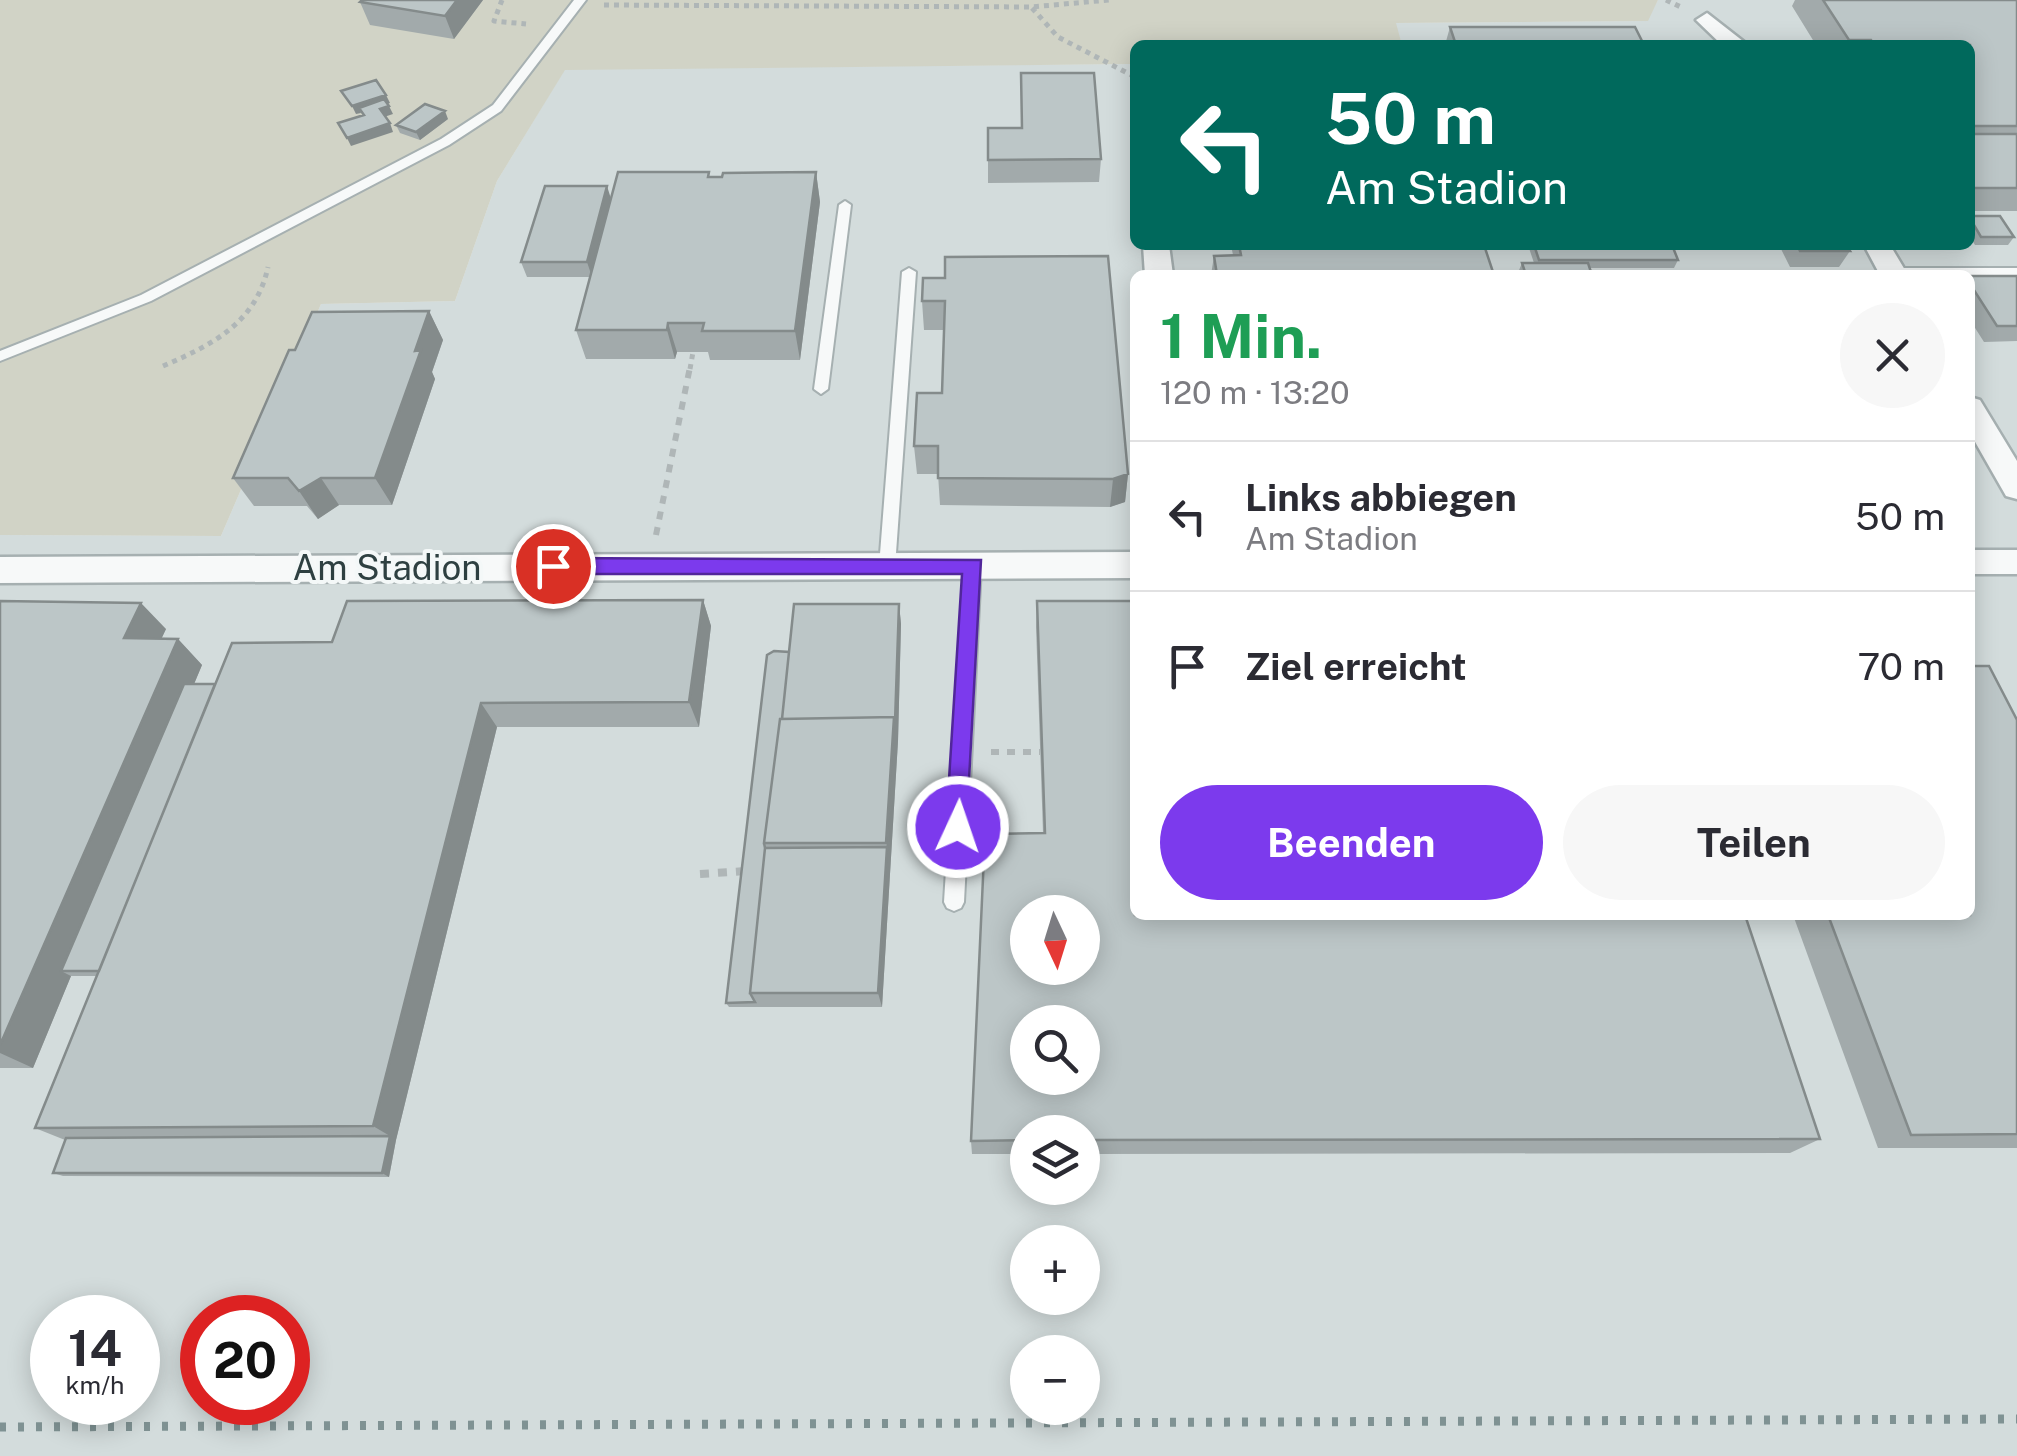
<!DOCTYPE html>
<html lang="de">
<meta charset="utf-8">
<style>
body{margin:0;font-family:"Public Sans",sans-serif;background:#f7f7f7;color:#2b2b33;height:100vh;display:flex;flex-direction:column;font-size:38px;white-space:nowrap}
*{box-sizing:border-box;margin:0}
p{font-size:32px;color:#7c7c81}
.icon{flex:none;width:55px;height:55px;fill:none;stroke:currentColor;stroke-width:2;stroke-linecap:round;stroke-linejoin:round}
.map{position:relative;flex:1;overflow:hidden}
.panel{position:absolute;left:1130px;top:270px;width:845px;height:650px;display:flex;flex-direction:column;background:#fff;border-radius:15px;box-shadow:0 5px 25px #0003}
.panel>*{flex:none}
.top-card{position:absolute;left:1130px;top:40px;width:845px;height:210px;border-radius:15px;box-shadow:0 5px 25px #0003;background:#00695c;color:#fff;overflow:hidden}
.needle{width:65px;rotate:176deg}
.buttons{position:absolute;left:1010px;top:895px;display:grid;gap:20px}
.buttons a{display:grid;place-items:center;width:90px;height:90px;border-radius:50%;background:#fff;box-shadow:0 5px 25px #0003;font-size:50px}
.speed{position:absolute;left:30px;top:1295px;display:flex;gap:20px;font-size:50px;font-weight:700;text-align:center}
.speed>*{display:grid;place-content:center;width:130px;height:130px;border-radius:50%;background:#fff;box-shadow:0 5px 25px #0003;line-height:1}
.speed small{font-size:25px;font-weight:400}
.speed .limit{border:15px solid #d22;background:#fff;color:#111}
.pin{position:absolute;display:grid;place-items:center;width:85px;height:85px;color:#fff;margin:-42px;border:5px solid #fff;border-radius:50%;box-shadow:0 2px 10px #0007}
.me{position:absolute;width:110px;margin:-55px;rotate:3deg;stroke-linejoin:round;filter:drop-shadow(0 0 8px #0008)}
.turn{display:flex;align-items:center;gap:35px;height:210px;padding:0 30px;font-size:45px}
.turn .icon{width:130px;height:130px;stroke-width:2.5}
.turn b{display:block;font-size:70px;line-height:85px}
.round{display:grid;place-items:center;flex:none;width:105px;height:105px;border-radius:52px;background:#f7f7f7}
.summary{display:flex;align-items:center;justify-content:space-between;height:170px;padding:0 30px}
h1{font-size:60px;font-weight:700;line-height:75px;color:#1e9e55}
.primary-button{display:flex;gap:20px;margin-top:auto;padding:20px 30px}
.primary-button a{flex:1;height:115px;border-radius:60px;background:#7c3aed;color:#fff;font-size:40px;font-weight:700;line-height:115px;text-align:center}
.primary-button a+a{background:#f7f7f7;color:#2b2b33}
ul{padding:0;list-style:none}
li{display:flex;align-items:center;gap:30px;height:150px;padding:0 30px;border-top:2px solid #e1e1e2}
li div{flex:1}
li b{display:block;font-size:38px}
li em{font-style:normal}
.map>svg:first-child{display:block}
.built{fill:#d3dcdc;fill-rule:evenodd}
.green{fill:#d1d3c6}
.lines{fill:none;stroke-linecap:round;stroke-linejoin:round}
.lane-casing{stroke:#a6b0b1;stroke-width:4}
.street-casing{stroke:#a6b0b1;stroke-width:5}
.path-far2{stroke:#afb6b7;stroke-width:5;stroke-dasharray:5 5;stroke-linecap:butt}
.path-far1{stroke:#afb6b7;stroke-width:6;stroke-dasharray:8 8;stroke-linecap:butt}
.path{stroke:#afb6b7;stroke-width:8;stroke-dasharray:9 9;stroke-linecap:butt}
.lane{fill:#f7f9f9;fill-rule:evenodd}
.street{fill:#f7f9f9;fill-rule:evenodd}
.rail{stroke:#7f9293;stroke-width:9;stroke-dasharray:6 12;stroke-linecap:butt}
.wall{fill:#a2aaab}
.shaded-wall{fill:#848b8b}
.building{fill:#bcc6c7;stroke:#848b8b;stroke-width:2.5;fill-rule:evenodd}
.route{fill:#7c3aed;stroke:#51269a;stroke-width:2.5}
.labels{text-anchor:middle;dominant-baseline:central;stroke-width:8;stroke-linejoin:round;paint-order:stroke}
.street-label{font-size:35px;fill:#2e4041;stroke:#f4f8f8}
</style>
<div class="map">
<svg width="2017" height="1456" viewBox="0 0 2017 1456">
<rect width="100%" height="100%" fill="#e4eaeb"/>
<!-- built -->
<path class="built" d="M1658,0H2017V1456H0V535L221,536L321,304L455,301L497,181L565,69L1135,64V245H1970V45H1402L1395,23L1647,21ZM1135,275H1970V915H1135ZM1028,912H1082V968H1028ZM1028,1022H1082V1078H1028ZM1028,1132H1082V1188H1028ZM1028,1242H1082V1298H1028ZM52,1318H138V1402H52ZM202,1318H288V1402H202ZM1028,1352H1082V1408H1028Z"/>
<!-- green -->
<path class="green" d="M0,0H1658L1648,21L1396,23L1402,45H1135V64L565,70L497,181L455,301L321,304L221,536L0,535Z"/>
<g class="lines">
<defs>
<path id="lane" d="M574,0H586L501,111L449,145L151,301L0,361V351L141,295L441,139L493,105Z
M845,201L851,205L828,389L821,394L814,389L839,205Z
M909,268L916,272L895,567L887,573L879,567L902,272Z
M1892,268H2017V276L1887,275V269Z
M973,560L981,566L964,902L961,908L954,911L947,908L944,902L965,566Z"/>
<path id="street" d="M1707,13L1748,45H1722L1696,20Z
M1143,245H1169L1173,275H1145Z
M1864,245H1890L1908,275H1880Z
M1970,397L1980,400L2017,461V499L2006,496L1970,433Z
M1970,550H2017V574H1970Z
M1135,552V578L0,583V557Z"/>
</defs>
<!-- lane casing -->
<use href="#lane" class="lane-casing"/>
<!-- street casing -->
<use href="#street" class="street-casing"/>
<!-- path-far2 -->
<path class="path-far2" d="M502,0L494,21L526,24
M1666,0L1683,8
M604,5L1031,7L1109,0
M1032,8L1058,37L1135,77
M163,366C212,345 256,323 268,267
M690,369L693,352"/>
<!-- path-far1 -->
<path class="path-far1" d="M656,535L690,367
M991,752H1040"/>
<!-- path -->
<path class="path" d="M700,874L746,871"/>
<!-- lane -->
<use href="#lane" class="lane"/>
<!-- street -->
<use href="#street" class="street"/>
<!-- rail -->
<path class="rail" d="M0,1427L2017,1419"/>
</g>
<!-- wall -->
<path class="wall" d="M362,0H483L454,39L370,25L360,2Z
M1795,0H2017V211H1970V45H1816L1792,6Z
M1450,27L1644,45H1445Z
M1021,73L1101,159L1099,182L988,183V128H1021Z
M448,119L420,140L400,133L396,125Z
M816,172L820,202L800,360H710L708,352H677L675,359H586L576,330L590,277H527L521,262L611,198L710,177Z
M1970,216L2014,237L2008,245H1975L1970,237Z
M1231,245H1484L1494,275H1211L1214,256L1233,255Z
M1528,245H1672L1678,260L1674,268H1590L1592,275H1517L1522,263H1534Z
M1779,245H1846L1850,251L1839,267H1790Z
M1970,276H2017V341L1984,342L1970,320Z
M923,278L1128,474L1125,502L1110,507L940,505L938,474H917L914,446L942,393L944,330H924L922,301Z
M429,311L443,340L432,372L435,379L392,505H339L318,519L307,506H254L233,478L295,350Z
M703,600L711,626L699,727H497L396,1140L389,1177L63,1176L53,1173L65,1140L35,1128L97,976H71L33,1068H0V601L166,629L161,639H178L202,665L194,684H215L332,642Z
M1037,601L1820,1139L1790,1153L1082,1154V1132H1028V1154H972L971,1141L1043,833L1036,627Z
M899,604L901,624L898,741L882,1007H729L726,1003L789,652Z
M2017,720V1148H1878L1793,915H1970Z"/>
<!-- shaded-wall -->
<path class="shaded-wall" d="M457,0H483L454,39L445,16Z
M386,95L390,103L362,112L359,108L361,113L356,114L352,106Z
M389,106L393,114L384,117L380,109Z
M445,111L448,119L420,140L416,132Z
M390,123L393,132L351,146L347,138Z
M816,172L820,202L800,360L795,331Z
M607,186L612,202L592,277L587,262Z
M429,311L443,340L432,372L435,379L392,505L375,478L415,351Z
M668,323L677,352L675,359L667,330Z
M1128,474L1125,502L1110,507L1113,479Z
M321,478L339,505L318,519L299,491Z
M703,600L711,626L699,727L689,702Z
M141,603L166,629L150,663L124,638Z
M899,604L901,624L898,741L882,1007L878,993L894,717Z
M178,639L202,665L74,971H61L71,976L33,1068L0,1053V1045Z
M481,703L497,727L396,1140L389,1177L382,1173L390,1136L373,1126Z"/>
<!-- building -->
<path class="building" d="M362,0H457L445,16L360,2Z
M1823,0H2017V126H1970V45H1874L1871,40H1849Z
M1450,27H1635L1644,45H1456Z
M1021,73H1094L1101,159L988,160V128H1022Z
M376,80L386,95L352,106L341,91Z
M384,99L389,106L380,109L390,123L347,138L338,123L364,115L359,108Z
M425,104L445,111L416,132L396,125Z
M1970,134H2017V188H1970Z
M618,172H709L708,177H722L723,173L816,172L795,331H702L704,323H668L667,330H576Z
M545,186H607L587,262H521Z
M1970,216H2000L2014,237H1981L1974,225H1970Z
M1239,245H1484L1494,275H1217L1214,256L1241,255Z
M1534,245H1672L1678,260H1539Z
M1797,245H1846L1850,251H1800Z
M1108,256L1128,474L1113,479L938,478V446H914L917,393H942L945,301H922L923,278H945V257Z
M1522,263H1588L1592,275H1526Z
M1970,276H2017V326H1997L1970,284Z
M429,311L415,351L421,350L375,478H321L299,491L288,478H233L289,350H295L312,312Z
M703,600L689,702L481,703L373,1126L35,1128L232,643L332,642L347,601Z
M0,601L141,603L124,638L178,639L0,1045Z
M1037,601H1135V915H1745L1820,1139L1082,1140V1132H1028V1140L971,1141L985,834L1045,833ZM1028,912H1082V968H1028ZM1028,1022H1082V1078H1028Z
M794,604H899L895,722L894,717L782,719Z
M774,651L789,652L782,719H780L764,843L765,848L750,993L755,1002L726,1003L767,655Z
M1970,666H1989L2017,720V1134L1911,1135L1828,915H1970Z
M184,684H215L99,971H61Z
M894,717L886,843H764L780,719Z
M887,847L878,993H750L765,848Z
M390,1136L382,1173H53L66,1138Z"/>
<!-- route -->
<path class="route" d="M553,558L981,560L966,835H950L946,827L962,574H553L543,566Z"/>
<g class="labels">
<!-- street labels -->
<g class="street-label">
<text x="387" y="567">Am Stadion</text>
</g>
</g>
</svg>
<div class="buttons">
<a><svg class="needle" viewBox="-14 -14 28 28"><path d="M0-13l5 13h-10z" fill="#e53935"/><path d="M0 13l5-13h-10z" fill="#7c7c81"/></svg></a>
<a><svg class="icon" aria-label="search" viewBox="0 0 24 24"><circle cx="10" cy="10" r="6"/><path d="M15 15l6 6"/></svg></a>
<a><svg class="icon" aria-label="layers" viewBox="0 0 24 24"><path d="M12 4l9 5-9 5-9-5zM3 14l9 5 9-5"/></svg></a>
<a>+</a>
<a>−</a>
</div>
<div class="speed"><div>14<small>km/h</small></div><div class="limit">20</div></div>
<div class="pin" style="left:553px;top:566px;background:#d93025"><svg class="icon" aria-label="arrive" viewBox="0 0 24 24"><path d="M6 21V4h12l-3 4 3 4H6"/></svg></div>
<svg class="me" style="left:958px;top:827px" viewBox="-20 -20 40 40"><circle r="17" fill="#7c3aed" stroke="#fff" stroke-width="3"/><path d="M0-11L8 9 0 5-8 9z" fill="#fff"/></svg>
<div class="top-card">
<div class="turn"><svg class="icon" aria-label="left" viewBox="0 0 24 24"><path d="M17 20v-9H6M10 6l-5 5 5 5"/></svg><div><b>50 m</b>Am Stadion</div></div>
</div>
<section class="panel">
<div class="summary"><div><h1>1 Min.</h1><p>120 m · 13:20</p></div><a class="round"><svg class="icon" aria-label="close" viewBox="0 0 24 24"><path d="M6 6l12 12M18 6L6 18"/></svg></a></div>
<ul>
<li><svg class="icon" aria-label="left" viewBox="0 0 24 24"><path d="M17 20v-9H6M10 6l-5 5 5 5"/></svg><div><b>Links abbiegen</b><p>Am Stadion</p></div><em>50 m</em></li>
<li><svg class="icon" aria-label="arrive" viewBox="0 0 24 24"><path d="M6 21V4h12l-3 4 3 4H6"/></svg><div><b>Ziel erreicht</b></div><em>70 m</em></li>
</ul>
<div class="primary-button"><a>Beenden</a><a>Teilen</a></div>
</section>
</div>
